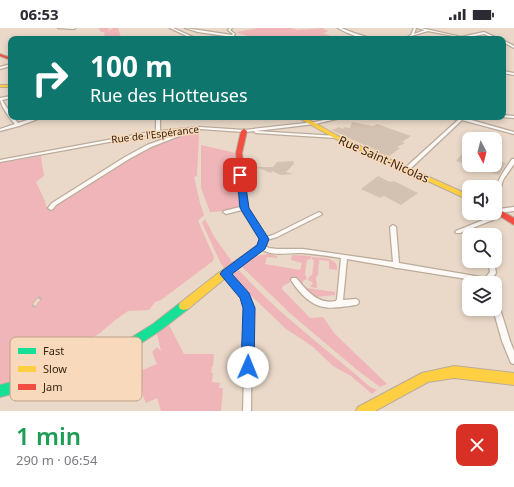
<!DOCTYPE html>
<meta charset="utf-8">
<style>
body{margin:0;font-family:"Noto Sans",sans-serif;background:#f7f7f7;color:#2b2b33;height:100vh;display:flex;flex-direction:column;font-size:15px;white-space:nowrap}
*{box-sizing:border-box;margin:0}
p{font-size:13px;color:#7c7c81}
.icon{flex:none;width:22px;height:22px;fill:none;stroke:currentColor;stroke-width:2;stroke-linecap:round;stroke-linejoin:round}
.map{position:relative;height:383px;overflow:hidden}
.drawer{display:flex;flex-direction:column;background:#fff;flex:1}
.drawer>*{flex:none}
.top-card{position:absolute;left:8px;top:8px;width:498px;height:84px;border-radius:8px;box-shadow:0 2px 6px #0003;background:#0f766e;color:#fff;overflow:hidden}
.needle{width:26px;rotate:173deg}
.fabs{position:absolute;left:462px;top:104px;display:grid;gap:8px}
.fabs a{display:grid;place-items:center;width:40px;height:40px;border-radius:8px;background:#fff;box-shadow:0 2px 6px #0003;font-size:20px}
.pin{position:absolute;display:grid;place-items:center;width:34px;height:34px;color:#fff;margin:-17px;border-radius:8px;box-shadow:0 2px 6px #0006}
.me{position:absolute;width:44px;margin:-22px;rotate:1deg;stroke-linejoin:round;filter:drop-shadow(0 0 3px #0008)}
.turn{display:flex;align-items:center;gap:14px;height:84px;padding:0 16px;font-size:18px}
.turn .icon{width:52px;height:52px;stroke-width:2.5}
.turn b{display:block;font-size:28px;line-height:34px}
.round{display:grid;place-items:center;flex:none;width:42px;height:42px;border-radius:8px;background:#f7f7f7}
.summary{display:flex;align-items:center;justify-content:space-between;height:68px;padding:0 16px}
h1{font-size:24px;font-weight:600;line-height:30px;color:#1e9e55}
.status{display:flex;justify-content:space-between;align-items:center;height:28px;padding:0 20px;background:#fff;direction:ltr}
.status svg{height:11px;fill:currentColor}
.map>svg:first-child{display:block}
.green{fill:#efb5b8}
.building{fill:#d3c2b1}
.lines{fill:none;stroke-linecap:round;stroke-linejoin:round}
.street-casing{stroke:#bbab9a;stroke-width:2.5}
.fast-casing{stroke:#bbab9a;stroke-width:2}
.slow-casing{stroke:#bbab9a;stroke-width:2}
.jam-casing{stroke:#bbab9a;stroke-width:2}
.street{fill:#fcf9f7;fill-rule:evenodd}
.fast{fill:#16e098;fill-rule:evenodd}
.slow{fill:#ffcf43;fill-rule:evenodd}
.jam{fill:#f24e42;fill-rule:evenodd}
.rail-casing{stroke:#bfbab5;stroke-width:4.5}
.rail{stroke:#f8d9bb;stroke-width:3;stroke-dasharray:8;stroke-linecap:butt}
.route{fill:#1a73e8;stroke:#114b97}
.labels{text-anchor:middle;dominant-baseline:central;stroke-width:3;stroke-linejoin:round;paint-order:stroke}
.far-street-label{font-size:10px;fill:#37240f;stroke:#f8d9bb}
.street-label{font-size:12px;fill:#37240f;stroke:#f8d9bb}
.key{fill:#f8d9bb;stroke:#bea387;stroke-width:1}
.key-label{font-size:11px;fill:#37240f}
</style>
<div class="status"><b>06:53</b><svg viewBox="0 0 49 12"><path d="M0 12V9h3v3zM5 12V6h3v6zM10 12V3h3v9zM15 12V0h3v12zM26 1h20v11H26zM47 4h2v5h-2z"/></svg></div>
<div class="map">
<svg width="514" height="383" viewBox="0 0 514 383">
<rect width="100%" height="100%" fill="#ead9c9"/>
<!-- green -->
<path class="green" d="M98,0H110L107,4L113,0H118L121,9L124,11H105L104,5L105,4H101Z
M259,0H291L297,2L324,0L323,1L329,3L323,5L333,9L325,11H256L236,4Z
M193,104L197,103L199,106L197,148L194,149L200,175L204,187L198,193L214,229L213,233L161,272L155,274L149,282L128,283L114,293L100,305L83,316L70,328L72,338L57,348L10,354L0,358V135L41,128L44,148L36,154L44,171L47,180L54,181L63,172L145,122L161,114Z
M201,117L236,125L240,179L226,183L210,184L201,160Z
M205,191L215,210L233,235L225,241L221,236L202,195Z
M269,226L277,228V230L267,229L265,236L300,242L302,235L291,232L292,227L311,228V231L307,232L305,246L307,251L303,253L302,257L307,260L335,264V267L315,269L296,251L283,258L282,261L310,290L323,289L335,306L387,356L380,359L356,341L292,287L242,239L256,228Z
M312,229C321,230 339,229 337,242L329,241V233L319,232L318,247L316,249L317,260L310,259L313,255L308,252L309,249L312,247L314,233L312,231Z
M239,242C278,286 326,320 370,359L377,362L372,366L351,348L333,338L312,318L286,301L233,250V246Z
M169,297L184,326H214L213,338L212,339L211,345H213L212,354L220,355L219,360H223L221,383H161L157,370L146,375L143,368L140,343L157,336L152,324L157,319L161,323L157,306Z"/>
<!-- building -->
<path class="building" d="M352,94L373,98L377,96L411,108L402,114L405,115L397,119L400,120L388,129L378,124H380L331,102L339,99L343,101L344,99L350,100Z
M465,122L469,124V137L456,133Z
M495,132L506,135L499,147L470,138L495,137Z
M293,133L294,136L286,144L293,146L281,147L272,143L271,145L256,139H273L277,134Z
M378,148L390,154L394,153L418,165L401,177L384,168L380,170L361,161Z"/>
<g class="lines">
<defs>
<path id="street" d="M58,0H75L74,1Z
M170,0H173L195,10L193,11Z
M185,0L232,7L233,6L228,2L230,0H232L230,2L235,6L233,9L198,4Z
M338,0H341L354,5L373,11C361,11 348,6 338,0Z
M414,0H416L414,6L425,2L417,0H421L461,9L484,4L499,11H496L484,6L459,11H454L459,9L428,3L411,8L407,11H404L411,7Z
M224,8L223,10L198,11L199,10Z
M503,12L514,18V20L503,14Z
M11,36V38L0,41V39Z
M503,43L514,45V47L503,45Z
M11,68V70L2,72L11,86V89H13L18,95L37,89H43L19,98L0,103V101L15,96C10,91 0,77 0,70Z
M503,87L514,88V90L502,89Z
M156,89H160V103L200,99L244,102L315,94L338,89H345L315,96L256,103L337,108V110H336L256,105L254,104L256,103L244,104L200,101L193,102L192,103L151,119L129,131L56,177L53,181L51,182L48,180L52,175L125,129L147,117L186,103L158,105L0,134V132L156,103Z
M446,89L460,90L465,89L464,90L514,104V106L462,92L409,142H405V140L458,92Z
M512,131H514V136L503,152L498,170L495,172C495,153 503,145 512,131Z
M244,178L246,179L247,180L246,181L226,186L223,184L224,183Z
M495,178L499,181L514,179V183L498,185L495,183Z
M319,184L322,186L321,187L277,209L264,213L261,211L262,210L273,207Z
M503,184L506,186L505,187L460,205H456L455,204L456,203Z
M393,197L396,199L399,235L481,249L485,250L490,244L488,233H494L496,245L489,254V255H481L479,253L398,240H396L393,239L347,231L343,272L356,271L358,272L359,274L358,276L356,277C348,278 332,281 324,279C310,277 298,263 291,252L292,250H296C307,262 317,277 336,273L337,271L341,230C328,228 315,226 302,225C288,224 270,230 259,219L260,218L262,217L269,220L277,221H303L393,234L390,199Z
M223,244H227L247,266L252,280L251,383H243L246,280L242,269L223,248L222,246Z
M495,271L497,272L498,274L510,313L514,323V336L511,335L502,313L493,281H495Z"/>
<path id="fast" d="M184,274L188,275L189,278L188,281L161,302L102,341L76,355L15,365L0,369V357L15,353L71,346L94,333L153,296L180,275Z"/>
<path id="slow" d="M0,57H11V59H0Z
M297,89H304L340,109L469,167V172L336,111Z
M239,157H242L246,159L248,180L268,211L266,219L223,252L188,281L184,282L180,281L179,278L180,275L217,246L258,217L260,211L240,180L238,159Z
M454,338L514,345V357L454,350L428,354L375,383H356L358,379L422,345Z"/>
<path id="jam" d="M0,26L11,30V32L0,28Z
M244,101L247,103L242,125L246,159L242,161L238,159L236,125L241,103Z
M495,179L514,190V197L495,185Z"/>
</defs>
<!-- street casing -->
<use href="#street" class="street-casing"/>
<!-- fast casing -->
<use href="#fast" class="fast-casing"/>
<!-- slow casing -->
<use href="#slow" class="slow-casing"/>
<!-- jam casing -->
<use href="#jam" class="jam-casing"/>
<!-- street -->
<use href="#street" class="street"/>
<!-- fast -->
<use href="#fast" class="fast"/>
<!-- slow -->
<use href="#slow" class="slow"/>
<!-- jam -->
<use href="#jam" class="jam"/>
<defs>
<path id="rail" d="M34,277L39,271"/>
</defs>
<!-- rail casing -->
<use href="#rail" class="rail-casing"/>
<!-- rail -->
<use href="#rail" class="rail"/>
</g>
<!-- route -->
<path class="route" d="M240,145L244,147L249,180L269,211L265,221L232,246L249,265L255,280L254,339L253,343L248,345L243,343L241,339L243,280L240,270L220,246L222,243L257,217L259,211L240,180L237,147Z"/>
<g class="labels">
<!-- far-street labels -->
<g class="far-street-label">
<text transform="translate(155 106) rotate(-7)">Rue de l'Espérance</text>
</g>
<!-- street labels -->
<g class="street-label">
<text transform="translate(384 131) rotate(24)">Rue Saint-Nicolas</text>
</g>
</g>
<!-- legend -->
<rect x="10" y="309" width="132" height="64" rx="6" class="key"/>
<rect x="18" y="320" width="18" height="6" fill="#16e098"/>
<rect x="18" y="338" width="18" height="6" fill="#ffcf43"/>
<rect x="18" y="356" width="18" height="6" fill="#f24e42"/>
<g class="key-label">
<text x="43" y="327">Fast</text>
<text x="43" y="345">Slow</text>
<text x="43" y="363">Jam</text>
</g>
</svg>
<div class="fabs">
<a><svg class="needle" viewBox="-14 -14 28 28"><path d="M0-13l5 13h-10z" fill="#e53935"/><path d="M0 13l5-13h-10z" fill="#7c7c81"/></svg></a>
<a><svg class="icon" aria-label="sound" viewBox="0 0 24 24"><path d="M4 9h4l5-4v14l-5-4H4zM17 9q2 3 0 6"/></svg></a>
<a><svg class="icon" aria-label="search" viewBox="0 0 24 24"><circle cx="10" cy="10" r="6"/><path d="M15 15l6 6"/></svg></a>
<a><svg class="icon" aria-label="layers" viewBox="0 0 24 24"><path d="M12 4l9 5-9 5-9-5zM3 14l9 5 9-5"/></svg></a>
</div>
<div class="pin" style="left:240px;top:147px;background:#d93025"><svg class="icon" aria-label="arrive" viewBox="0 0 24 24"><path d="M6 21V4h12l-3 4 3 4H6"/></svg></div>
<svg class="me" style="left:248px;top:339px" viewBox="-20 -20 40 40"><circle r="19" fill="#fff"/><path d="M0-13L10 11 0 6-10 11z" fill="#1a73e8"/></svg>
<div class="top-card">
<div class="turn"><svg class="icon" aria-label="right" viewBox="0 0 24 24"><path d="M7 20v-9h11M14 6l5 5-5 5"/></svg><div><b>100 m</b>Rue des Hotteuses</div></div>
</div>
</div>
<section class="drawer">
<div class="summary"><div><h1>1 min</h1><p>290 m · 06:54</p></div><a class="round" style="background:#d93025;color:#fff"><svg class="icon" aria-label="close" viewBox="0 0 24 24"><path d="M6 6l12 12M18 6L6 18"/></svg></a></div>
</section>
